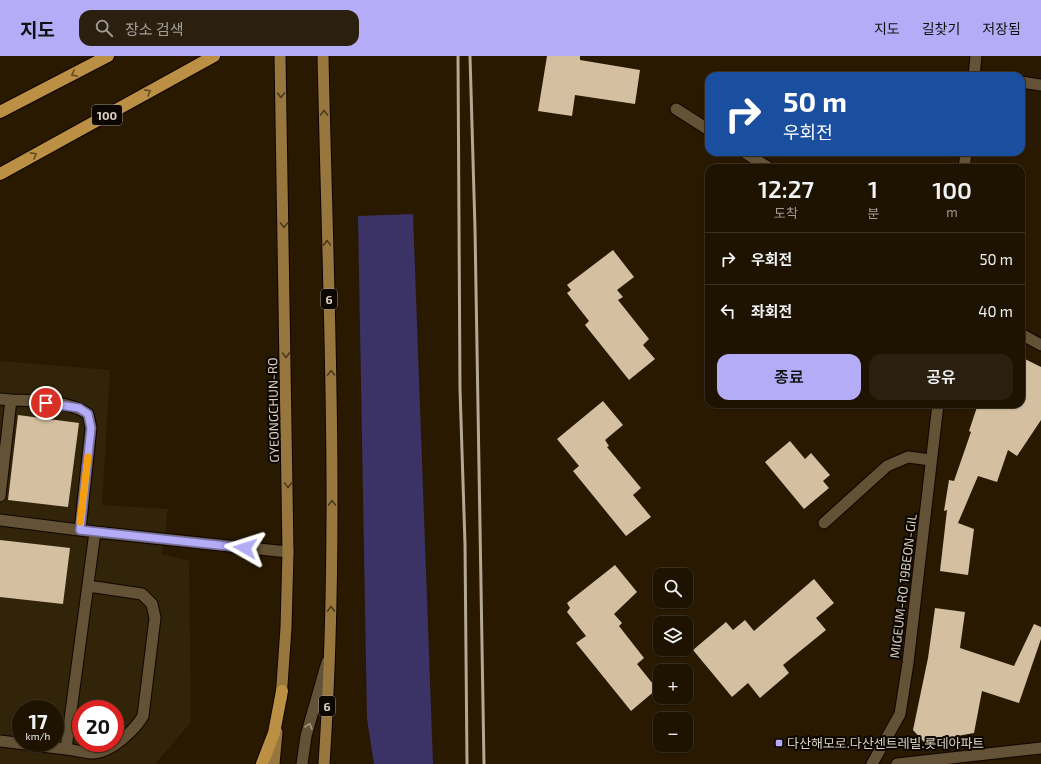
<!DOCTYPE html>
<html lang="ko">
<meta charset="utf-8">
<style>
body{margin:0;font-family:"Exo 2","Noto Sans KR",sans-serif;background:#2b200f;color:#f1f3f6;height:100vh;display:flex;flex-direction:column;font-size:15px;white-space:nowrap}
*{box-sizing:border-box;margin:0}
p{font-size:13px;color:#a19e99}
.icon{flex:none;width:22px;height:22px;fill:none;stroke:currentColor;stroke-width:2;stroke-linecap:round;stroke-linejoin:round}
.map{position:relative;flex:1;overflow:hidden}
.side{position:absolute;left:705px;top:108px;width:320px;height:244px;display:flex;flex-direction:column;background:#1e1300;border-radius:12px;box-shadow:0 1px 3px #0004,0 0 0 1px #3c3222}
.side>*{flex:none}
.banner{position:absolute;left:705px;top:16px;width:320px;height:84px;border-radius:12px;box-shadow:0 1px 3px #0004,0 0 0 1px #3c3222;background:#1a4fa0;color:#fff;overflow:hidden}
.tools{position:absolute;left:653px;top:512px;display:grid;gap:8px}
.tools a{display:grid;place-items:center;width:40px;height:40px;border-radius:8px;background:#1e1300;box-shadow:0 1px 3px #0004,0 0 0 1px #3c3222;font-size:20px}
.speed{position:absolute;left:12px;top:644px;display:flex;gap:8px;font-size:20px;font-weight:700;text-align:center}
.speed>*{display:grid;place-content:center;width:52px;height:52px;border-radius:50%;background:#1e1300;box-shadow:0 1px 3px #0004,0 0 0 1px #3c3222;line-height:1}
.speed small{font-size:10px;font-weight:400}
.speed .limit{border:6px solid #d22;background:#fff;color:#111}
.pin{position:absolute;display:grid;place-items:center;width:34px;height:34px;color:#fff;margin:-17px;border:2px solid #fff;border-radius:50%;box-shadow:0 1px 4px #0007}
.me{position:absolute;width:44px;margin:-22px;rotate:276deg;stroke-linejoin:round;filter:drop-shadow(0 0 3px #0008)}
.turn{display:flex;align-items:center;gap:14px;height:84px;padding:0 12px;font-size:18px}
.turn .icon{width:52px;height:52px;stroke-width:2.5}
.turn b{display:block;font-size:28px;line-height:34px}
.eta{display:flex;justify-content:space-evenly;align-items:center;height:68px;text-align:center}
.eta b{font-size:24px;font-weight:600;line-height:28px}
.button{display:flex;gap:8px;margin-top:auto;padding:8px 12px}
.button a{flex:1;height:46px;border-radius:12px;background:#b5acf8;color:#111;font-size:16px;font-weight:600;line-height:46px;text-align:center}
.button a+a{background:#2b200f;color:#f1f3f6}
ul{padding:0;list-style:none}
li{display:flex;align-items:center;gap:12px;height:52px;padding:0 12px;border-top:1px solid #3c3222}
li div{flex:1}
li b{display:block;font-size:15px}
li em{font-style:normal}
header{display:flex;align-items:center;gap:24px;box-sizing:border-box;height:56px;padding:0 20px;background:#b5acf8;color:#111}
header strong{font-size:19px}
nav{display:flex;gap:22px;margin-inline-start:auto;font-size:14px}
.search{width:280px;height:36px;background:#2b200f;display:flex;align-items:center;gap:10px;box-sizing:border-box;padding:0 14px;border-radius:12px;color:#a19e99;font-size:15px}
.map>svg:first-child{display:block}
.built{fill:#322409;fill-rule:evenodd}
.green{fill:#3b3265}
.building{fill:#d4c0a0}
.lines{fill:none;stroke-linecap:round;stroke-linejoin:round}
.service-casing{stroke:#100400;stroke-width:13}
.minor-casing{stroke:#100400;stroke-width:13}
.tertiary-casing{stroke:#100400;stroke-width:13}
.primary-casing{stroke:#100400;stroke-width:13}
.motorway-casing{stroke:#100400;stroke-width:14}
.service{stroke:#635235;stroke-width:11}
.minor{stroke:#635235;stroke-width:11}
.tertiary{stroke:#635235;stroke-width:11}
.primary{stroke:#98773f;stroke-width:11}
.motorway{stroke:#bb9045;stroke-width:12}
.rail{stroke:#b3a896;stroke-width:3}
.oneway{stroke:#634b22}
.oneway2{stroke:#4a391c}
.oneway3{stroke:#a59882}
.route-casing{stroke:#7670a1;stroke-width:10}
.route{stroke:#b5acf8;stroke-width:7}
.slow{stroke:#f59e0b;stroke-width:7}
.poi-dot{fill:#b5acf8;stroke:#0b0600;stroke-width:1.5}
.labels{text-anchor:middle;dominant-baseline:central;stroke-width:4;stroke-linejoin:round;paint-order:stroke}
.shield{fill:#0b0600;stroke:#9d9487;stroke-width:1}
.shield-label{font-size:12px;font-weight:bold;fill:#dbd1c1}
.street-label{font-size:13px;fill:#dbd1c1;stroke:#0b0600}
.poi-label{font-size:13px;fill:#dbd1c1;stroke:#0b0600;text-anchor:start}
</style>
<header>
<strong>지도</strong>
<div class="search"><svg class="icon" aria-label="search" viewBox="0 0 24 24"><circle cx="10" cy="10" r="6"/><path d="M15 15l6 6"/></svg>장소 검색</div>
<nav><a>지도</a><a>길찾기</a><a>저장됨</a></nav>
</header>
<div class="map">
<svg width="1041" height="708" viewBox="0 0 1041 708">
<rect width="100%" height="100%" fill="#281900"/>
<!-- built -->
<path class="built" d="M0,305L110,314L102,449L168,453L162,498L189,505L191,666L155,708H0ZM21,653H55V687H21ZM81,653H115V687H81Z"/>
<!-- green -->
<path class="green" d="M413,158L433,708H374L367,663L358,160Z"/>
<!-- building -->
<path class="building" d="M547,0H580V4L640,14L635,48L575,39L572,60L538,55Z
M613,194L634,221L617,234L623,241L618,244L649,283L643,289L655,303L629,324L585,269L589,265L567,237L571,234L567,229Z
M1021,301L1041,311V364L1017,400L1008,394L997,426L978,420L958,467L974,473L968,519L940,515L947,454L944,455L949,424L954,425L971,376L969,375L978,348H1021Z
M603,345L623,369L605,384L609,390L607,391L641,432L633,439L651,461L626,480L573,415L579,410L557,383Z
M18,359L79,367L68,451L8,444Z
M790,385L805,403L811,397L830,419L823,425L829,432L804,453L765,406Z
M0,484L70,492L63,548L0,541Z
M615,509L637,536L614,558L622,567L619,570L644,602L637,608L657,633L631,655L576,587L586,580L567,556L570,552L567,547Z
M814,523L834,547L816,562L826,574L783,609L789,617L760,642L748,627L732,641L693,594L726,566L733,574L745,564L754,575Z
M935,552L965,556L960,592L1014,610L1034,568L1041,571V583L1019,647L982,635L974,677L924,686L913,674L928,602Z"/>
<g class="lines">
<defs>
<path id="service" d="M974,20L976,0
M0,343L11,344L0,440
M11,344C36,345 68,344 88,358L91,372L80,474
M0,464L95,476L288,496
M824,467L887,410L908,401L931,404
M0,685L66,693L95,476
M66,693C75,694 85,697 94,697C111,696 135,674 143,660L155,562L152,548L142,538L88,530
M302,708L306,680L327,606"/>
<path id="minor" d="M1021,26L1041,29
M676,53L709,74
M744,96L769,112
M964,112L966,96
M1021,278L1041,289
M872,708L900,658L908,607L938,348"/>
<path id="tertiary" d="M897,708L1041,692"/>
<path id="primary" d="M280,0L288,496L286,572L281,643
M323,0C328,236 340,472 324,708
M274,708L277,676"/>
<path id="motorway" d="M0,56L108,0
M0,118L214,0
M262,708L274,677L282,635"/>
</defs>
<!-- service casing -->
<use href="#service" class="service-casing"/>
<!-- minor casing -->
<use href="#minor" class="minor-casing"/>
<!-- tertiary casing -->
<use href="#tertiary" class="tertiary-casing"/>
<!-- primary casing -->
<use href="#primary" class="primary-casing"/>
<!-- motorway casing -->
<use href="#motorway" class="motorway-casing"/>
<!-- service -->
<use href="#service" class="service"/>
<!-- minor -->
<use href="#minor" class="minor"/>
<!-- tertiary -->
<use href="#tertiary" class="tertiary"/>
<!-- primary -->
<use href="#primary" class="primary"/>
<!-- motorway -->
<use href="#motorway" class="motorway"/>
<!-- rail -->
<path class="rail" d="M458,0L460,333L465,488L467,708
M470,0L475,173L484,708"/>
</g>
<!-- one-way arrows -->
<defs><path id="oneway-chevron" d="M-2-3.5L2.5 0L-2 3.5" fill="none" stroke-width="1.6" stroke-linecap="round" stroke-linejoin="round"/></defs>
<g class="oneway">
<use href="#oneway-chevron" transform="translate(74 18) rotate(153)"/>
<use href="#oneway-chevron" transform="translate(148 36) rotate(-29)"/>
<use href="#oneway-chevron" transform="translate(34 99) rotate(-29)"/>
</g>
<g class="oneway2">
<use href="#oneway-chevron" transform="translate(281 39) rotate(89)"/>
<use href="#oneway-chevron" transform="translate(324 57) rotate(-91)"/>
<use href="#oneway-chevron" transform="translate(284 169) rotate(89)"/>
<use href="#oneway-chevron" transform="translate(327 187) rotate(-91)"/>
<use href="#oneway-chevron" transform="translate(286 299) rotate(89)"/>
<use href="#oneway-chevron" transform="translate(331 317) rotate(-92)"/>
<use href="#oneway-chevron" transform="translate(288 429) rotate(90)"/>
<use href="#oneway-chevron" transform="translate(332 447) rotate(-90)"/>
<use href="#oneway-chevron" transform="translate(331 553) rotate(-90)"/>
</g>
<use class="oneway3" href="#oneway-chevron" transform="translate(309 670) rotate(-74)"/>
<g class="lines">
<defs>
<path id="route" d="M46,347L79,352L88,358L91,372L80,474L245,492"/>
</defs>
<!-- route casing -->
<use href="#route" class="route-casing"/>
<!-- route -->
<use href="#route" class="route"/>
<!-- slow -->
<path class="slow" d="M80,466L88,401"/>
</g>
<!-- markers -->
<rect class="poi-dot" x="775" y="683" width="8" height="8" rx="2"/>
<g class="labels">
<!-- shield labels -->
<g class="shield">
<rect x="92" y="49" width="30" height="20" rx="3"/>
<rect x="321" y="233" width="16" height="20" rx="3"/>
<rect x="319" y="640" width="16" height="20" rx="3"/>
</g>
<g class="shield-label">
<text x="107" y="59">100</text>
<text x="329" y="243">6</text>
<text x="327" y="650">6</text>
</g>
<!-- street labels -->
<g class="street-label">
<text transform="translate(273 354) rotate(-91)">GYEONGCHUN-RO</text>
<text transform="translate(903 530) rotate(-83)">MIGEUM-RO 19BEON-GIL</text>
</g>
<!-- poi labels -->
<g class="poi-label">
<text x="787" y="687">다산해모로.다산센트레빌.롯데아파트</text>
</g>
</g>
</svg>
<div class="tools">
<a><svg class="icon" aria-label="search" viewBox="0 0 24 24"><circle cx="10" cy="10" r="6"/><path d="M15 15l6 6"/></svg></a>
<a><svg class="icon" aria-label="layers" viewBox="0 0 24 24"><path d="M12 4l9 5-9 5-9-5zM3 14l9 5 9-5"/></svg></a>
<a>+</a>
<a>−</a>
</div>
<div class="speed"><div>17<small>km/h</small></div><div class="limit">20</div></div>
<div class="pin" style="left:46px;top:347px;background:#d93025"><svg class="icon" aria-label="arrive" viewBox="0 0 24 24"><path d="M6 21V4h12l-3 4 3 4H6"/></svg></div>
<svg class="me" style="left:245px;top:492px" viewBox="-20 -20 40 40"><path d="M0-17L14 15 0 8-14 15z" fill="#b5acf8" stroke="#fff" stroke-width="4"/></svg>
<div class="banner">
<div class="turn"><svg class="icon" aria-label="right" viewBox="0 0 24 24"><path d="M7 20v-9h11M14 6l5 5-5 5"/></svg><div><b>50 m</b>우회전</div></div>
</div>
<section class="side">
<div class="eta">
<div><b>12:27</b><p>도착</p></div>
<div><b>1</b><p>분</p></div>
<div><b>100</b><p>m</p></div>
</div>
<ul>
<li><svg class="icon" aria-label="right" viewBox="0 0 24 24"><path d="M7 20v-9h11M14 6l5 5-5 5"/></svg><div><b>우회전</b></div><em>50 m</em></li>
<li><svg class="icon" aria-label="left" viewBox="0 0 24 24"><path d="M17 20v-9H6M10 6l-5 5 5 5"/></svg><div><b>좌회전</b></div><em>40 m</em></li>
</ul>
<div class="button"><a>종료</a><a>공유</a></div>
</section>
</div>
